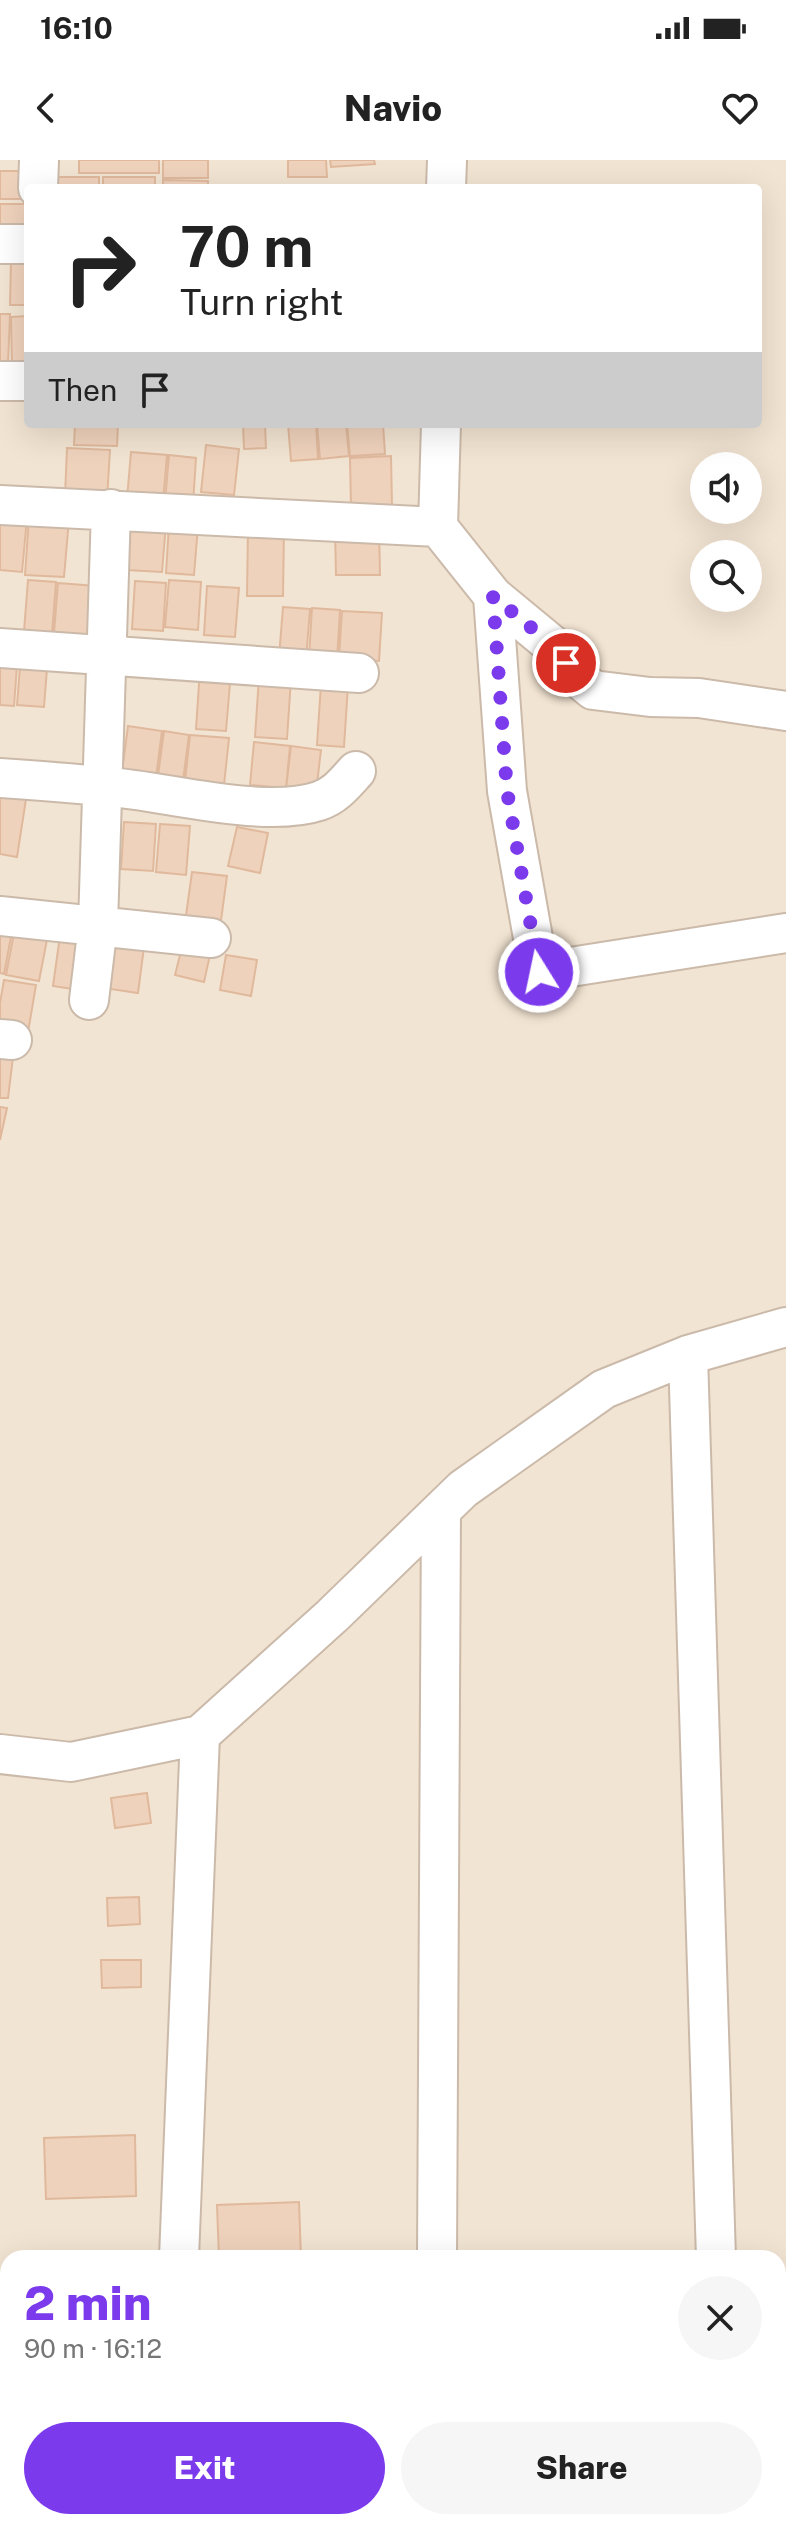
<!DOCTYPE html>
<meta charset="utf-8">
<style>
body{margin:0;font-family:"Public Sans",sans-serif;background:#f6f6f6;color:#222;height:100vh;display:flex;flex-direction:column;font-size:30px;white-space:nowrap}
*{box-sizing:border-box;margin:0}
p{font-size:26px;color:#767676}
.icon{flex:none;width:44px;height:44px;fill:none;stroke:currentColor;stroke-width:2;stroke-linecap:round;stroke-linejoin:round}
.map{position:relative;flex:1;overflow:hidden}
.side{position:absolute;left:0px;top:2090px;width:786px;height:280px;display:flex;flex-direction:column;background:#fff;border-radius:24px 24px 0 0;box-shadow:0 8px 32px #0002}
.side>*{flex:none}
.hud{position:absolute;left:24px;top:24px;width:738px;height:244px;border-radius:8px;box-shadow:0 8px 32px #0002;background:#fff;color:#222;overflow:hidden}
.buttons{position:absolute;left:690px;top:292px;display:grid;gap:16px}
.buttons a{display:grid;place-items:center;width:72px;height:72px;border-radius:50%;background:#fff;box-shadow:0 8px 32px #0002;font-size:40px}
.pin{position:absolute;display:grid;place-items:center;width:68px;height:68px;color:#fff;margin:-34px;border:4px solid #fff;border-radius:50%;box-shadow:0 2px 8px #0007}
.me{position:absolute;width:88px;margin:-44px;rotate:350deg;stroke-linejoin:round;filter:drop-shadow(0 0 6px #0008)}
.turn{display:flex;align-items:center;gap:28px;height:168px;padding:0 24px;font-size:36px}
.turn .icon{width:104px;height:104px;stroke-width:2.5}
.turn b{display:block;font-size:56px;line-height:68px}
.then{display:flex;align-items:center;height:76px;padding:0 24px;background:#0003;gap:16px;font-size:30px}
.round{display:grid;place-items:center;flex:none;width:84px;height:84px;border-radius:42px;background:#f6f6f6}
.overview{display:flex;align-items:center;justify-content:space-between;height:136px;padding:0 24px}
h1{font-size:48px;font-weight:800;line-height:60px;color:#7c3aed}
.cta{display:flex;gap:16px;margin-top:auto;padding:16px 24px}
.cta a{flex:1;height:92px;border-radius:48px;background:#7c3aed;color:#fff;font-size:32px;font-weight:800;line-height:92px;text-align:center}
.cta a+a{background:#f6f6f6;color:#222}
.status{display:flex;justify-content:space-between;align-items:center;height:56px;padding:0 40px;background:#fff;direction:ltr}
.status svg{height:22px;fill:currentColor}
header{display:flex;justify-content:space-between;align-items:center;height:104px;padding:0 24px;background:#fff;font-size:36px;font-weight:800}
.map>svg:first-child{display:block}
.residential{fill:#f2e4d2;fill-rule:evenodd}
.building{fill:#efd2bc;stroke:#e0b99d;stroke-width:2}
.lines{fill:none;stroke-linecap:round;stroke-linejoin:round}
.minor-casing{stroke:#cbbaaa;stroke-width:42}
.minor{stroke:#fff;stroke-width:38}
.route{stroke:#7c3aed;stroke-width:14;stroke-dasharray:0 25.2}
</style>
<div class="status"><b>16:10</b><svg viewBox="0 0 49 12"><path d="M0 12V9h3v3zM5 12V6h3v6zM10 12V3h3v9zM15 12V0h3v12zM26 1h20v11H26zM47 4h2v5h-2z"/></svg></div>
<header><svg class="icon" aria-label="back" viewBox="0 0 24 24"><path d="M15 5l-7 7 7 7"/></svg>Navio<svg class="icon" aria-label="heart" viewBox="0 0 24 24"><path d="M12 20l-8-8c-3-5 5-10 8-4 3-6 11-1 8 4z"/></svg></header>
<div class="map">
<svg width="786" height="2370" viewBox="0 0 786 2370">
<rect width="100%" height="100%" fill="#fbf2e3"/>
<!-- residential -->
<path class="residential" d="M0,0H786V2370H0ZM28,28H758V264H28ZM704,306H748V350H704ZM704,394H748V438H704ZM8,2098H778V2362H8Z"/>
<!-- building -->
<path class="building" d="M79,0H159V13H79Z
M163,0H208V18H163Z
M288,0H326L327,17H288Z
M330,0H374L375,4L331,7Z
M0,11H32L28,39H0Z
M54,17H99V28H54Z
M103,17H155V28H103Z
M163,20L208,21V28H163Z
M0,44H28V75H0Z
M11,103H28V145H10Z
M0,154H10L8,204H0Z
M28,156V206H12L11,157Z
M75,264H118L117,286L74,285Z
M243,264H265L266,288L244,289Z
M288,264H316L318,299L291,301Z
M317,264H346L349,296L320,299Z
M347,264H383L385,294L350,296Z
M206,285L239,289L234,335L201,332Z
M67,288L110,290L107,339L65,336Z
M131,292L167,295L163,341L127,339Z
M169,295L196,298L193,344L165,342Z
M391,296L392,346L351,347L350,298Z
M0,356L27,358L22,412L0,410Z
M29,357L69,359L64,417L25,415Z
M130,362L166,364L162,412L127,410Z
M169,364L198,366L194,415L166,413Z
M248,368H284L283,436H247Z
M379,368L380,415H336L335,369Z
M28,420L56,422L52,473L24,471Z
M169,420L201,422L198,470L165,467Z
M135,421L166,423L163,471L132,469Z
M58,423L96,426L92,476L54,473Z
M207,426L239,428L235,477L204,475Z
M283,447L310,449L306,499L279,497Z
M312,448L340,450L337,499L309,497Z
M342,451L382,453L379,501L339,498Z
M0,491L18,492L14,546L0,545Z
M21,494L48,496L44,547L17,545Z
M200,509L231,511L226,571L196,569Z
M259,517L291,519L287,579L255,577Z
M321,524L348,525L344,587L317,585Z
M128,566L162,571L156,617L122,612Z
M164,571L189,575L183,620L158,616Z
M190,575L229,578L224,625L185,621Z
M254,582L290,586L286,628L250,625Z
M291,586L321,590L316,632L286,629Z
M0,635L26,639L17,697L0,694Z
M124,662L156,664L153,711L121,709Z
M160,664L190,666L186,715L156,712Z
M237,667L268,673L260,713L228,706Z
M192,712L227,716L220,768L185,763Z
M0,759L14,761L4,814L0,813Z
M16,763L49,769L39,821L6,815Z
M60,776L87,780L79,830L53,826Z
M110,783L144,787L138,833L104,828Z
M183,783L211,790L204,822L175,815Z
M226,795L257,800L251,836L220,830Z
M4,820L36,825L27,878L0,874V843Z
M0,888L14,889L8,938H0Z
M0,947L7,948L0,980Z
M147,1633L151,1663L115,1668L111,1638Z
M139,1737L140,1764L108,1766L107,1738Z
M101,1800H141V1827L102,1828Z
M135,1975L136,2036L46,2039L44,1978Z
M299,2042L301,2098H219L217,2045Z"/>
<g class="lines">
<defs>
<path id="minor" d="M38,28L39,0
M446,28L447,0
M0,84H28
M0,221H28
M441,264L438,367L493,436L507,631L539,812L786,773
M0,345L438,367
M493,436L557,489L576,516L593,530L650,537L699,538L786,551
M0,488L359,513
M0,618C45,621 90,624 135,630C186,637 271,657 319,641C335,636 345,623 356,611
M0,756L211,778
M89,840L98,765L111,349
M0,879L12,880
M688,1195L716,2098
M0,1594L71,1602L200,1575L332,1456L463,1329L604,1229L688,1195L786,1167
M179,2098L200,1575
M437,2098L441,1351
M725,2362V2370
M168,2370L169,2362
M436,2370V2362"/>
</defs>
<!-- minor casing -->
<use href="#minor" class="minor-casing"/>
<!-- minor -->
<use href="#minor" class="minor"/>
</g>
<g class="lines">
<!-- route -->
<path class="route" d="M539,812L507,631L493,436L557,489L566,503"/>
</g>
</svg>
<div class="buttons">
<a><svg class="icon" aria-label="sound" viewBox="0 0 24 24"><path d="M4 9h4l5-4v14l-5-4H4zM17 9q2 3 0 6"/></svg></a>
<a><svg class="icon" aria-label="search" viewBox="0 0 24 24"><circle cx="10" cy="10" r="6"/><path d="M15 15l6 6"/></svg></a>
</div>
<div class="pin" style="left:566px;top:503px;background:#d93025"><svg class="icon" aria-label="arrive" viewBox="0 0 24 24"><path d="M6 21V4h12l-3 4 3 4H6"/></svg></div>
<svg class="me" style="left:539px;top:812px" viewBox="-20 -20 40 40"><circle r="17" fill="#7c3aed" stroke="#fff" stroke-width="3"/><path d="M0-11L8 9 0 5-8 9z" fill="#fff"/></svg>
<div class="hud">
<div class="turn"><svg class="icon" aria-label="right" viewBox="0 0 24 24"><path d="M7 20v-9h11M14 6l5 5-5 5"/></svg><div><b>70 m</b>Turn right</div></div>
<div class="then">Then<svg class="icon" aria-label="arrive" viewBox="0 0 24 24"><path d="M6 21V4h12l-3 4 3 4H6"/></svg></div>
</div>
<section class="side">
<div class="overview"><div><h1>2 min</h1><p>90 m · 16:12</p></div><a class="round"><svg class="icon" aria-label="close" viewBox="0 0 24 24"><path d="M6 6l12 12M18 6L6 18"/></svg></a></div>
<div class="cta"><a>Exit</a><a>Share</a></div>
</section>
</div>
